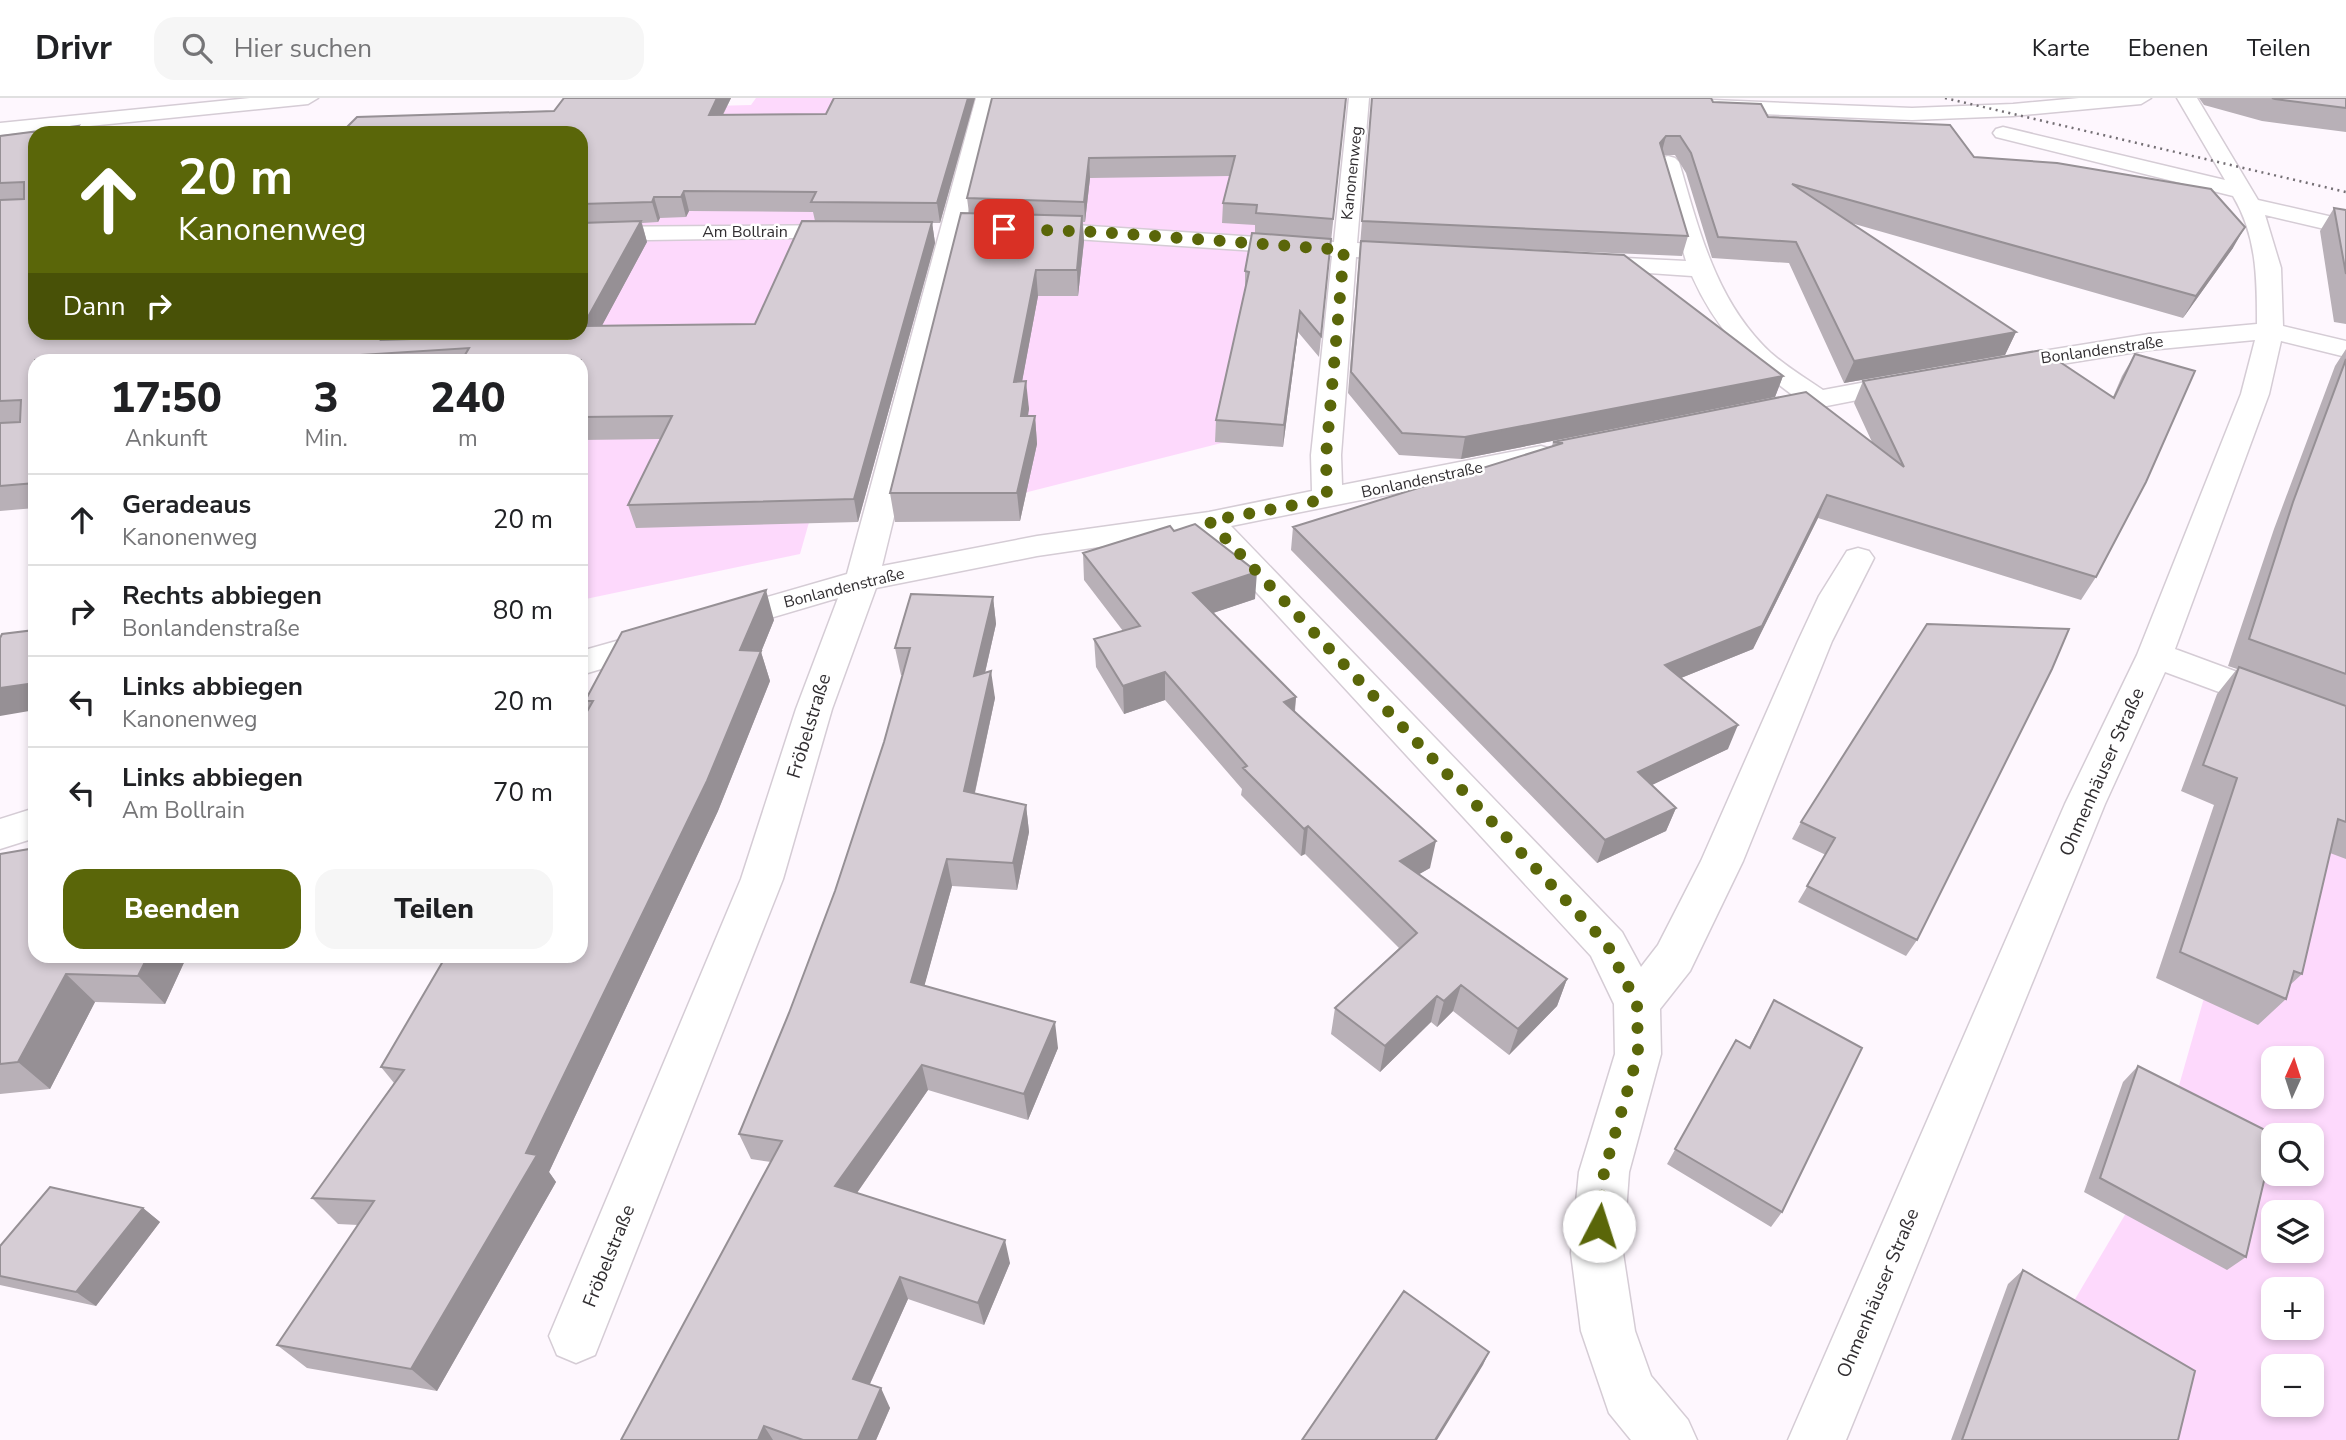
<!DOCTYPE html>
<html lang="de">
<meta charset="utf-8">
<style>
body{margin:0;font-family:"Nunito Sans",sans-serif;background:#f6f6f6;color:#202124;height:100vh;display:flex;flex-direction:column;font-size:26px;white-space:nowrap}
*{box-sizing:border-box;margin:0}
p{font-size:23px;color:#757577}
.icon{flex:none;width:38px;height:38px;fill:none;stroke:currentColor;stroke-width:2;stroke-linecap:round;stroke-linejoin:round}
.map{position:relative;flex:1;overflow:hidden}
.panel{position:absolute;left:28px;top:256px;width:560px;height:609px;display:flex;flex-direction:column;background:#fff;border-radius:21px;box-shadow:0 4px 10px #0003}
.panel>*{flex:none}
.guide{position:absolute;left:28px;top:28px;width:560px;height:214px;border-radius:21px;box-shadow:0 4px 10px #0003;background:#5a6609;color:#fff;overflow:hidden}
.needle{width:46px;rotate:3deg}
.tools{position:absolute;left:2261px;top:948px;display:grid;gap:14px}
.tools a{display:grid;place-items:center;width:63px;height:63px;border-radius:14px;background:#fff;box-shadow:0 4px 10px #0003;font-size:35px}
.pin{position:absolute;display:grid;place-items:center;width:60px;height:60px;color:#fff;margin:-30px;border-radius:14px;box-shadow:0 4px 10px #0006}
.me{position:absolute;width:77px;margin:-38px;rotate:5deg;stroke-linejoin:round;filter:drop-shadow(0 0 5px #0008)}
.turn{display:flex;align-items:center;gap:24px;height:147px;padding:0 35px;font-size:32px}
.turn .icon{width:91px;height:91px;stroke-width:2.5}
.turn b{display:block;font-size:49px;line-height:60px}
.then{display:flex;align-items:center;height:66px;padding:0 35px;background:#0003;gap:14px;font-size:26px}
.eta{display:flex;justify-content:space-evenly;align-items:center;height:119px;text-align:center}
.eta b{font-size:42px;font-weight:800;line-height:49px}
.action{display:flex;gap:14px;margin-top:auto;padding:14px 35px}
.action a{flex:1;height:80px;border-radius:21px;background:#5a6609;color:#fff;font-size:28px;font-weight:800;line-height:80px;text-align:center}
.action a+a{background:#f6f6f6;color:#202124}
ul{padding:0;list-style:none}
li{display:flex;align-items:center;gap:21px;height:91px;padding:0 35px;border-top:2px solid #e0e0e0}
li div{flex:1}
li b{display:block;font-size:26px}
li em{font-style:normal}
header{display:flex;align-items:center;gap:42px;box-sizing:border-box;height:98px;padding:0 35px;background:#fff;border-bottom:2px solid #e0e0e0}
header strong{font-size:33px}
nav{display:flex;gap:38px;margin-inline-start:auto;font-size:24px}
.search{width:490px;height:63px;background:#f6f6f6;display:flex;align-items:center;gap:18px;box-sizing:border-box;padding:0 24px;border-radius:21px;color:#757577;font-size:26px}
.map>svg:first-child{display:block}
.green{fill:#fdd9fc;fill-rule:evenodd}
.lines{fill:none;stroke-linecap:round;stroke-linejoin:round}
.minor-casing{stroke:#d5ccd5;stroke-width:3}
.minor{fill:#fff;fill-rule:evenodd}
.rail{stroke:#746f74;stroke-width:2.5;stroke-dasharray:2 4.5;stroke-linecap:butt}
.wall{fill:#b8b0b7;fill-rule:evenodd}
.shaded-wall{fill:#969095}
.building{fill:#d6cdd5;stroke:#969095;stroke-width:2}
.route{stroke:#5a6609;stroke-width:12;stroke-dasharray:0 21.6}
.labels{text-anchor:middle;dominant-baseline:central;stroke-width:5;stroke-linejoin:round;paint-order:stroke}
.far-street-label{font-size:16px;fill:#312e31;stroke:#fff}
.street-label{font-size:19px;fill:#312e31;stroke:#fff}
</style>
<header>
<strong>Drivr</strong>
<div class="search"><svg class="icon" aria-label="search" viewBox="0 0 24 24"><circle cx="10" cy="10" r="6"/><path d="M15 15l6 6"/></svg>Hier suchen</div>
<nav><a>Karte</a><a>Ebenen</a><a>Teilen</a></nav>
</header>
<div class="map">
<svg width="2346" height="1342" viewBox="0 0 2346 1342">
<rect width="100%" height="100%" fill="#fef7fe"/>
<!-- green -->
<path class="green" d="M756,0H933L885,157L800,456L581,502V262H522L581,234L675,9L751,7Z
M1031,1L1309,14L1261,335L945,415Z
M2346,713V1342H2045L2026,1284L2158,1061L2220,844ZM2273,961H2312V999H2273ZM2273,1038H2312V1076H2273ZM2273,1115H2312V1153H2273ZM2273,1192H2312V1230H2273ZM2273,1269H2312V1307H2273Z"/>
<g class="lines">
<defs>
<path id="minor" d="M250,0H318L308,6L0,37V25Z
M976,0H996L882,468L1037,438L1209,414L1312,393L1311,357L1332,158L1030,138L1022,136L1018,131L1022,126L1030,124L1334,144L1349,0H1369L1357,145L1413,149L1421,151L1425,156L1421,161L1413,163L1356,159L1341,357L1342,387L1541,348L1551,351L1556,357L1551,363L1541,366L1231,428L1622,834L1641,869L1658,847L1701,763L1798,543L1819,498L1847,453L1858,450L1869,453L1874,460L1832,543L1743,763L1690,873L1660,911L1661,956L1629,1074L1623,1155L1635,1233L1651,1278L1688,1322L1697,1342H1631L1609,1315L1581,1233L1571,1155L1579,1074L1615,956L1614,906L1591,858L1201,434L1037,458L876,490L832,611L783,781L595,1257L576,1265L557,1257L549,1238L741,781L796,611L838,500L720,535L708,532L703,524L708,516L847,476Z
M2079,0H2151L2141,6L2013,18L1912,22L1712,14L1702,8L1712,2L1912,10L2013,6Z
M2177,0H2197L2258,102L2346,122V136L2265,117L2281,170L2283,228L2346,243V259L2281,243L2269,296L2175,551L2346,614V641L2165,574L2105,706L1846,1342H1788L2065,706L2137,557L2241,296L2255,242L2149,252L1999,276L1989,274L1986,268L1989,262L1999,260L2149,236L2257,226C2257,181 2257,138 2233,98L1996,39L1993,35L1996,31L2003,29L2225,82Z
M1668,58L1675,60L1679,64C1699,132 1716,204 1771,255C1787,269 1805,280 1823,292L1909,276L1919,278L1923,284L1919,290L1765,320L1755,318L1751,312L1755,306L1794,298C1749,266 1715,230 1692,178L1576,170L1573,165L1576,160L1585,158L1686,163L1657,64L1661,60Z
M850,127L858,129L862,134L858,139L581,143V129Z
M659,531L671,534L676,542L671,550L581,577V553Z
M35,710V740L0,751V721Z"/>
</defs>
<!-- minor casing -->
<use href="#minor" class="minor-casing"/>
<!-- minor -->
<use href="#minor" class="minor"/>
<!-- rail -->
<path class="rail" d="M1945,0L2346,94"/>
</g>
<!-- wall -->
<path class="wall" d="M731,0L723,17L826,16L834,0H975L940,125H932L935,145L858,424L636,430L628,407L660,341L581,342V262H35V410L0,413V38L78,28L82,35H35V234H408L404,241L581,234V35L342,34L554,13ZM689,113L813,114L815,123L755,226L602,227L647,144L642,125L658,124L660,120L686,119Z
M992,0H1346L1319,259L1298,234L1283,349L1215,344L1216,322L1245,193V173L1255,135V127L1222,125L1223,105L1230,78L1090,80L1085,124H1083L1084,143L1078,198H1038L1022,283L1029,311L1027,318H1035L1037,346L1020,423L895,424L890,395L969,115L967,100Z
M1372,0L1713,4L1768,19L1974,59L2233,150L2183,220L1851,125L2016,234L2005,257L1844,285L1789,165L1712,160L1686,75L1675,57H1663L1688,138L1682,158L1475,149L1783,278L1775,299L1461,361L1399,357L1348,295Z
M2199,0H2346V34L2262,23L2204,7Z
M2334,110L2346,112V226L2334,224L2320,133Z
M2346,251V761L2330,755L2302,876L2290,887L2286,901L2258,927L2156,880L2214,707L2181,693L2217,596L2237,571L2228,568L2274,431L2335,268Z
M2135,256L2096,479L2081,502L1818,420L1753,551L1681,580L1728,651L1651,687L1676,710L1666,733L1597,765L1291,452L1293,429L1552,348L1553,344H1872L1854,305L1863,283L2113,299L2122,278Z
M1083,455L1255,501L1213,515L1296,599L1295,614L1430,770L1419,776L1567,881L1557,908L1509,957L1453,913L1437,929L1431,924L1380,974L1331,936L1335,910L1399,850L1305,756L1301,758L1241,697L1242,691L1165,602L1124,616L1096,569L1094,541L1123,533L1084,482Z
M993,499L996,526L985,575L995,600L975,695L1026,707L1029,734L1017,792L952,788L924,888L1058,950L1028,1022L928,992L857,1095L1010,1165L984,1227L908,1201L870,1286L890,1310L876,1342H621L771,1064L751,1061L739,1036L789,915L835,793L884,644L903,577H901L895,550Z
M774,522L761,554L770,583L718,713L549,1074L556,1084L437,1293L307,1270L277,1247L358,1127L338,1126L312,1100L394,985L381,969L581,858L589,611L585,603Z
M1927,526L1917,842L1906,858L1798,804L1826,757L1792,741L1801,724Z
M0,756L187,858L165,906L95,904L50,991L0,996Z
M1774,902L1782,1114L1771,1129L1667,1066L1736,942L1749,949Z
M2138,968L2246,1159L2227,1172L2084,1094L2123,984Z
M143,1110L160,1124L96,1208L0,1187V1148Z
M2023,1172L2178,1342H1951L2008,1186Z"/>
<!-- shaded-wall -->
<path class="shaded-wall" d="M717,0H731L713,36L709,17Z
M968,0H975L940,125L937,105Z
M78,28L82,35H70Z
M1666,38L1661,57L1660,45Z
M1089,60L1090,80L1085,124L1084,104Z
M684,93L689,113L686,119L681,99Z
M654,99L660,120L658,124L652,104Z
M1082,118L1084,143L1078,198L1077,172Z
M641,123L647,144L590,250L583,228Z
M932,124L935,145L858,424L854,401Z
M2245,129L2233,150L2183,220L2196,198Z
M1036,172L1038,198L1017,311L1014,284Z
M1300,213L1298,234L1283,349L1284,327Z
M385,234H408L397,255L381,242Z
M2016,234L2005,257L1844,285L1854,263Z
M1783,278L1775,299L1461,361L1465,339Z
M1026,283L1029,311L1024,346L1021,318Z
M1035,318L1037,346L1020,423L1017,395Z
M1827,397L1818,420L1753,551L1656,590L1665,567Z
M1257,474L1255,501L1192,522L1193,495Z
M766,492L774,522L761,554L770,583L718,713L549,1074L556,1084L437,1293L411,1271L526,1055Z
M993,499L996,526L978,605L974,578Z
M991,573L995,600L969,721L964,693Z
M1165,574V602L1124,616L1123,588Z
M35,585V612L0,618V590Z
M1296,599L1293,627L1284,604Z
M1738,627L1728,651L1629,698L1638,674Z
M1026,707L1029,734L1017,792L1013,765Z
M1676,710L1666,733L1597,765L1605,742Z
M1308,728L1305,756L1301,758L1304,731Z
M1436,743L1430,770L1395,790L1400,763Z
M947,761L952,788L918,911L911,884Z
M148,858H187L165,906L138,878Z
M66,876L95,904L50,991L18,964Z
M1567,881L1557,908L1509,957L1518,931Z
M1461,887L1453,913L1437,929L1444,903Z
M1437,898L1431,924L1380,974L1385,948Z
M1055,924L1058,950L1028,1022L1024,996Z
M922,967L928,992L845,1112L835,1088Z
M143,1110L160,1124L96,1208L76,1194Z
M1005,1142L1010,1165L984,1227L978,1205Z
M900,1179L908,1201L863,1301L853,1281Z
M1489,1254L1483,1267L1437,1342H1435Z
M881,1290L890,1310L876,1342H858Z
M764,1328L773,1342H758Z"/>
<!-- building -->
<path class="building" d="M564,0H717L709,17L826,16L834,0H968L937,105L811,104L816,94L684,93L681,99H654L652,104L581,106V35H320L342,34L357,19L554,13Z
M992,0H1346L1333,121L1256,115L1257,107L1223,105L1235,58L1089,60L1084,104L967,100Z
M1372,0H1711L1713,4L1761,6L1768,19L1950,27L1974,59L2057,65L2211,91L2245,129L2196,198L1792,86L2016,234L1854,263L1796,144L1718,139L1691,55L1680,38H1666L1660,45L1688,138L1362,123Z
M2272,0H2346V10L2275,1Z
M78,28L70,35H35V234H385L381,242L411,241L415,234H581V125L641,123L583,228L755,226L802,123L932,124L854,401L628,407L672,318L581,319V262H462L469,250L329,259L327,262H35V385L0,388V325L20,324L21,302L0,303V102L24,101V84L0,85V38Z
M2334,110L2346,112V176Z
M961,115L1082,118L1077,172H1036L1014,284L1026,283L1021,318H1035L1017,395H890Z
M1252,135L1331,141L1321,238L1300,213L1284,327L1216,322L1249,174L1245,173Z
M1361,143L1624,157L1783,278L1465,339L1402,335L1351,274Z
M2042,252L2114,300L2135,256L2195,273L2146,384L2096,479L1827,397L1762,528L1665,567L1738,627L1638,674L1676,710L1605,742L1293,429L1563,345L1553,344L1806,294L1904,369L1863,283Z
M2346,261V576L2249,541L2293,404Z
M1195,426L1257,474L1193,495L1296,599L1284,604L1436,743L1400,763L1567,881L1518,931L1461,887L1444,903L1437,898L1385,948L1335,910L1417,835L1308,728L1304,731L1243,670L1247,668L1165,574L1123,588L1094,541L1140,528L1083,455L1170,428L1174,433Z
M766,492L740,552L761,553L707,683L526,1055L537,1057L411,1271L277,1247L374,1103L312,1100L404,972L381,969L446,858H581V624L593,603H585L622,534Z
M911,496L993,499L974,578L991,573L964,693L1026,707L1013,765L947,761L911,884L1055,924L1024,996L922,967L835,1088L1005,1142L978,1205L900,1179L853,1281L881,1290L858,1342H803L764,1328L758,1342H621L782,1043L739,1036L789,915L835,793L884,644L910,550H895Z
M1927,526L2069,531L2052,571L1917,842L1807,788L1835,740L1801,724Z
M35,532V585L0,590V540L2,536Z
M2239,569L2346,608V724L2338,721L2302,876L2294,873L2286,901L2180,854L2237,680L2203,667Z
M35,750V858H148L138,878L66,876L18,964L0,966V756Z
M1774,902L1862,950L1782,1114L1675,1051L1736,942L1750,950Z
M2138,968L2275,1037L2273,1038V1045L2246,1159L2100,1080Z
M50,1089L143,1110L76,1194L0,1178V1148Z
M2023,1172L2195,1273L2178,1342H1962Z
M1404,1193L1489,1254L1435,1342H1302Z"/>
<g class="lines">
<!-- route -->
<path class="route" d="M1004,131L1099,134L1344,152L1326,358L1327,401L1209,423L1607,846L1637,906L1638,956L1604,1074L1599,1128"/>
</g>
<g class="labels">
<!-- far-street labels -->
<g class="far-street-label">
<text transform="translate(1352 75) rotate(-84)">Kanonenweg</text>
<text x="745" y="134">Am Bollrain</text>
<text transform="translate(2102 252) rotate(-8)">Bonlandenstraße</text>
<text transform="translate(1422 382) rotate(-12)">Bonlandenstraße</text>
<text transform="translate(844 490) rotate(-14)">Bonlandenstraße</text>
</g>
<!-- street labels -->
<g class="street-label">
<text transform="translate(809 628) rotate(-73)">Fröbelstraße</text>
<text transform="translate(2102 674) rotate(-66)">Ohmenhäuser Straße</text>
<text transform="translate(609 1158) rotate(-68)">Fröbelstraße</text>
<text transform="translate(1878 1195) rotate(-67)">Ohmenhäuser Straße</text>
</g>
</g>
</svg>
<div class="tools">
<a><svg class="needle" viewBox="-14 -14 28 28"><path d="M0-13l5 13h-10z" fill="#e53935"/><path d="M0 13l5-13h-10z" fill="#757577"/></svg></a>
<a><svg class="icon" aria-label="search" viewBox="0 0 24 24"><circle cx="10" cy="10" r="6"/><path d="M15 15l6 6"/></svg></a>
<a><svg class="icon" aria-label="layers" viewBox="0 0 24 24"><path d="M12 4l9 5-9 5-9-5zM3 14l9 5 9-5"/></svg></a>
<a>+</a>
<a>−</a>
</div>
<div class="pin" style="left:1004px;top:131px;background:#d93025"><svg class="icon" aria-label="arrive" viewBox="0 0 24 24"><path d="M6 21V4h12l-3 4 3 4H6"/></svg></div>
<svg class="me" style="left:1599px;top:1128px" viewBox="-20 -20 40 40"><circle r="19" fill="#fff"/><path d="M0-13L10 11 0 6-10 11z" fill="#5a6609"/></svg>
<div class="guide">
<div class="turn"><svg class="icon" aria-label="ahead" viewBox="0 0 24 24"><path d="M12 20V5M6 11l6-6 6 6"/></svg><div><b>20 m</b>Kanonenweg</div></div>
<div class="then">Dann<svg class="icon" aria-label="right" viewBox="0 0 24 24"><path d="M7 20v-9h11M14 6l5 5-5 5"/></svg></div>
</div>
<section class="panel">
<div class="eta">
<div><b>17:50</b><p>Ankunft</p></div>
<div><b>3</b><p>Min.</p></div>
<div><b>240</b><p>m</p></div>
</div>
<ul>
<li><svg class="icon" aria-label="ahead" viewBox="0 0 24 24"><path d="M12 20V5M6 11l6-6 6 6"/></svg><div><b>Geradeaus</b><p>Kanonenweg</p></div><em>20 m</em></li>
<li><svg class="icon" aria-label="right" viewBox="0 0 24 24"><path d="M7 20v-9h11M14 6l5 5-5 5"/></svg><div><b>Rechts abbiegen</b><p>Bonlandenstraße</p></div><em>80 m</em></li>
<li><svg class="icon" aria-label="left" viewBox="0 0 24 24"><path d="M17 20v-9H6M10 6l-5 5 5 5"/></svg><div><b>Links abbiegen</b><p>Kanonenweg</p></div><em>20 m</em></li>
<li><svg class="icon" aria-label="left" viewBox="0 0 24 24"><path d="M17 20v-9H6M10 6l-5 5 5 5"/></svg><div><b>Links abbiegen</b><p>Am Bollrain</p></div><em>70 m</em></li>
</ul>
<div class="action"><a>Beenden</a><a>Teilen</a></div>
</section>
</div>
